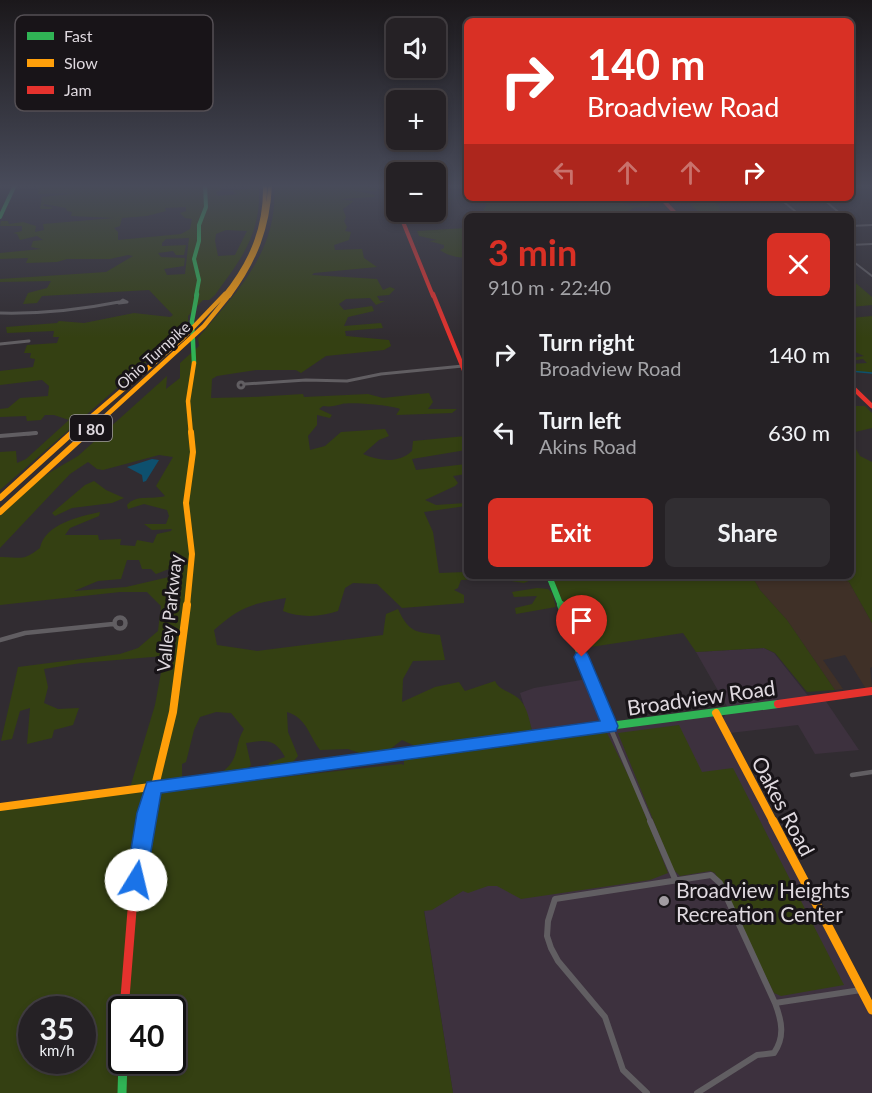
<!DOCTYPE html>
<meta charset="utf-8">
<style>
body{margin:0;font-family:Lato,sans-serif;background:#312e32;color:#f1f3f6;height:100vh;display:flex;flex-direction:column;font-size:22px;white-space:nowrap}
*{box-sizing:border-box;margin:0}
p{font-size:20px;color:#a3a3a7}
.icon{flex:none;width:33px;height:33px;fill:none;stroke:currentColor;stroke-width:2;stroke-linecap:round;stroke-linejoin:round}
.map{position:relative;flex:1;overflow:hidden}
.side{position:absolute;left:464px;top:213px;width:390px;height:366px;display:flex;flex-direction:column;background:#252125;border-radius:9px;box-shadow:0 3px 9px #0003,0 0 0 2px #423e42}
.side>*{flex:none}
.top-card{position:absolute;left:464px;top:18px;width:390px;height:183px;border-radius:9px;box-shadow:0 3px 9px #0003,0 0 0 2px #423e42;background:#d93025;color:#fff;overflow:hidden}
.buttons{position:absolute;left:386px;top:18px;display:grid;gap:12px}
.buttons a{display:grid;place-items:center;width:60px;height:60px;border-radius:9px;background:#252125;box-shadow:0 3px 9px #0003,0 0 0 2px #423e42;font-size:30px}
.speed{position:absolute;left:18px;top:996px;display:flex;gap:12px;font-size:30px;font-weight:700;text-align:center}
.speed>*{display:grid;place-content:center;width:78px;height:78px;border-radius:50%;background:#252125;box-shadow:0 3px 9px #0003,0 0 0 2px #423e42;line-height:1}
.speed small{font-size:15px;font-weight:400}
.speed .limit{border:3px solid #111;border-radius:9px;background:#fff;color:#111}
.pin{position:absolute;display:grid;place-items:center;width:51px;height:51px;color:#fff;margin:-62px -26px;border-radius:50% 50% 50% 0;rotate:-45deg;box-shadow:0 0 6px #0007}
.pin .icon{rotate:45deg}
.me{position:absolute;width:66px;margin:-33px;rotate:9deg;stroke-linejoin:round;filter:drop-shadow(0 0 4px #0008)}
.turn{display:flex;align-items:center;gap:21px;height:126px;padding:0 24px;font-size:27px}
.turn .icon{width:78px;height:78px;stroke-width:2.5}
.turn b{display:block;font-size:42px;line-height:51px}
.lanes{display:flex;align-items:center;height:57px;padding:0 24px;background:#0003;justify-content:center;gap:30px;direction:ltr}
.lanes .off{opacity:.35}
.round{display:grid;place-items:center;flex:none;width:63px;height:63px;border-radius:9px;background:#312e32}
.overview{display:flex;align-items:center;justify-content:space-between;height:102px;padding:0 24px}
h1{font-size:36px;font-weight:700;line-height:45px;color:#d93025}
.button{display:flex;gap:12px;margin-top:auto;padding:12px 24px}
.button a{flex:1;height:69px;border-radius:9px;background:#d93025;color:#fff;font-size:24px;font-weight:700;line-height:69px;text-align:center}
.button a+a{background:#312e32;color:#f1f3f6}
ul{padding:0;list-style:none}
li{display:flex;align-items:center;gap:18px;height:78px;padding:0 24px}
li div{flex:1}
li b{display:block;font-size:22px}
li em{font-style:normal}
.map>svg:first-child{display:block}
.built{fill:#3d313e}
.industrial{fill:#3f3027}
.green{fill:#344012;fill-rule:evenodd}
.water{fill:#0e506e}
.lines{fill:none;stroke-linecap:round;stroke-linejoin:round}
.stream{stroke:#0e506e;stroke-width:1.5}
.street-far4{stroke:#615e62;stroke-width:2}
.street-far3{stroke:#615e62;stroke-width:3}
.street-far2{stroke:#615e62;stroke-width:4}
.street-far1{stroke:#615e62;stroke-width:4.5}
.street{stroke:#615e62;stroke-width:6}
.fast-far4{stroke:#30b455;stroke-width:4}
.fast-far3{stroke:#30b455;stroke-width:4.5}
.fast-far2{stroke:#30b455;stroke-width:6}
.fast-far1{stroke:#30b455;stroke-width:8}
.fast{stroke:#30b455;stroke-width:9}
.slow-far4{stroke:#ff9f0a;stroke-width:4}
.slow-far3{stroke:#ff9f0a;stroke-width:4.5}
.slow-far2{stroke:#ff9f0a;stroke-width:6}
.slow-far1{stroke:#ff9f0a;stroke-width:8}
.slow{stroke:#ff9f0a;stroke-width:9}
.jam-far3{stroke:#e5322d;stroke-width:4}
.jam-far2{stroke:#e5322d;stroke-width:4.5}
.jam-far1{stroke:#e5322d;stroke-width:8}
.jam{stroke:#e5322d;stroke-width:9}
.route{fill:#1a73e8;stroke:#114b97;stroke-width:1.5}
.poi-dot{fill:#a29ca2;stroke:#181418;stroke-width:2}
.labels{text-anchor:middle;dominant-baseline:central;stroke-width:6;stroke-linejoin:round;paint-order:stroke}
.far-street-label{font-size:15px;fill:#dfd9df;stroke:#181418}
.shield{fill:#181418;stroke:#a39ea3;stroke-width:1.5}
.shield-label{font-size:16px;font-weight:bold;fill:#dfd9df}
.street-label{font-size:18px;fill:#dfd9df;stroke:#181418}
.near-street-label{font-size:21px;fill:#dfd9df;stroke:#181418}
.near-poi-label{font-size:21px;fill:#dfd9df;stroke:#181418;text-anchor:start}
.key{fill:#181418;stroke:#544f54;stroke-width:1.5}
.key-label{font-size:16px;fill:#dfd9df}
</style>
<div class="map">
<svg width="872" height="1093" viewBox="0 0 872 1093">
<rect width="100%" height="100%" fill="#312c31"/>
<!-- built -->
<path class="built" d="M764,648L774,653L809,697L728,708L696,652Z
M587,679L605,724L533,734L520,693L534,688Z
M825,700L859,750L815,754L798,725L730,733L723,718L726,714Z
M712,716L719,723L872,1016V1093H453L424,909L404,757Z"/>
<!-- industrial -->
<path class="industrial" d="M752,576H836L849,582L872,623V667L870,668L872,688L866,689L845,655L823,660L843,689L835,690L787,620L760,590Z"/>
<!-- green -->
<path class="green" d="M39,185H220L221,190L216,192L218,196L237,194L231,190L250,189V185H259C261,235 243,256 215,295L209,300H203L188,316V326L0,490V452L16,451L17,463L26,459L69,420L54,415H45L41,420L27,421L26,416L0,417V409L8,408L20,398L48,396L49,386L42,380L0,385V371L33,367L35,359L30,358L31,353H24L27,345L57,343L59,337H53L54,331L7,333L6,327L57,323L59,321L84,323L134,313L170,317L173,315L149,290L42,296L37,303L23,304L28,293L47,288L51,281L0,282V279L106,272L133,256L128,255L110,259H67L57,262L26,263L28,258L0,259V253L41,249L31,247L33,241L43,240L37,236L20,240L17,234L13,233L22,231V226H0L1,221H8L9,224L23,222L36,226L35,232L44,230L43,224L114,218L71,216L72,212L67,211L66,208L44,204L43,206L52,207L51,209H40L42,197L76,193L38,194ZM186,207V211L180,213L185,218L192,219L190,229L181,234L118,240V232L114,228L120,226L122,218L147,216L166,211L165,208ZM226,230L247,231L235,255L218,256L215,241L216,234ZM189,238L185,274L167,275L164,269L184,266L185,258L161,257L158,253L173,251L176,255H184L186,245L162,246V243L166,239Z
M274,185H364L377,189L376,191L353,190L375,195L374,197L340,199L354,201L343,209L346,217L344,221L347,227L345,231L351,232L349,240L334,245L335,250L362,249L364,258L377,267L314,273L312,275L377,279L383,290L390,287L395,289L389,295L377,296L380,301H385L376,305L370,298L346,299L339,304L344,310L372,306L374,311L348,317L344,326L381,323L383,328L345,331L346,336L389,340L391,346L384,350L326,356L301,373L296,370H256L217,376L212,379L211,398C242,398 272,396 303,394L304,397L368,394L383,398L429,393L433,402L428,409H457L452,413L396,415L400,409C390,405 351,402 342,404C334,406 331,407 323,406L319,409L332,415L330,418L317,415V425L308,436L310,450L325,446L341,432L385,429L389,436L379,440L363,454C379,461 398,464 412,451L413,441L466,436V450L412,459L416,470L466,464V474L453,476L458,483L455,486L425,500L436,505L466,503V506L424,512L433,532L439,573L466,572V576H540L524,583L493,578L461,580L458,588L454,590L464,595V603L402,608L377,584L353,583L345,588L338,611C321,617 300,618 283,611L286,598C251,604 241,606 214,630L217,645L257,651L383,635L386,614L398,609C409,633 416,632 440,635L445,660L413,661L403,679L402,702L435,687L459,682L465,691L495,681C500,692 513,691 521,701C528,709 530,724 533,734L490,737L465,743L459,739L415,746L402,740L385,753L368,756L348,749L320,750C309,736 307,718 287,712L288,732L298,756L292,763L267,768L269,763L285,757C275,738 265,740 246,743L251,765L248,768L222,772C241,758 233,747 244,729L231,713L216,712L200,717L194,730L186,762L182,764V784L228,778L229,783L401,764L404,765V757L606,731L634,787L668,873L650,880L521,899L497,886H488L468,893L463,891L432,910L424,911L453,1093H0V808L129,791L155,705L164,656L81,663L44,669L48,687L44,703L58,709L79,708L73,725L54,730L52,738L27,744L30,708L20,711L12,739L1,741L18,667L120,654L138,648L158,631L161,606L147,592H120L0,605V557C20,557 22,562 40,548C45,524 78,517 100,512L99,516L70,528L65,535H98L99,540L121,539L120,545L135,546L137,540L153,543L157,534L171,531L172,529L152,530L144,524H166L169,516L167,510L144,504L128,509L127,505C136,494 153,500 165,496L156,486L173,457L159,455L103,470L97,469L88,462L70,474L0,548V516L37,480L78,456L167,376L166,389L180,378V363L199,346L198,338C237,291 279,251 274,185ZM127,560H139L142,569H151L156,574L169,569V577L126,587L74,591L98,581L121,579ZM32,1010H82V1060H32ZM122,1010H172V1060H122Z
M466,198H625L627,199L620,202C627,205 636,207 642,203L636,198H645L650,204L649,207H635C625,220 499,219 483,210L486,207V203C475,197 456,195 445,202L437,199Z
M711,201L719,205L720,212L725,216H705L689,204Z
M466,228V258C456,257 448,256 440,250L444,248V245L429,241L437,240L419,236L417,231Z
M851,279L872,297V305L851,307Z
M872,316V373L851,372V364L867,363L863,359L851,361V358L864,356L851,350V318Z
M850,406H865L872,413V428L851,433Z
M851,440L860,456L872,462V623L849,582L836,576H850Z
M94,481L106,490L124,498L112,503L72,508L55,516L52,513L85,485Z
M552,576H752L760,590L787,620L835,690L807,692L775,653L764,648L696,652L683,633L584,648L576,626H572Z
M537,588L548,589L552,593L556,607L516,614L515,608L532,604L537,596L514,597L512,592Z
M679,725L702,772L733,768L844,985L781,996L774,993L715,873L710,871L680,876L673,869L618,733Z"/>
<!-- water -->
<path class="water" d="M152,459L159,460L146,481L143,482L142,475L127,467Z"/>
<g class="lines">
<!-- stream -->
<path class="stream" d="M850,371L872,373
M850,372L854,374L850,375"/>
<!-- street-far4 -->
<path class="street-far4" d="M729,198L743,201L780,199
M779,198L801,216
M822,198L843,216
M760,216L798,213
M850,226L872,225
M850,245L872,244
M850,259L872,276"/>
<!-- street-far3 -->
<path class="street-far3" d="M123,300L127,302L119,303Z
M0,313C40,314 79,310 119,302
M0,344L29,341
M238 385a3 3 0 1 1 6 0a3 3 0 1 1-6 0Z
M245,384L306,380L347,381L381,374L463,366
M28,434L36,433"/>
<!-- street-far2 -->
<path class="street-far2" d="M0,436L36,433"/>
<!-- street-far1 -->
<path class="street-far1" d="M114.5 623a5.5 5.5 0 1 1 11 0a5.5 5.5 0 1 1-11 0Z
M0,640L25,633L113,624
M610,727L651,823
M852,775L872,772"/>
<!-- street -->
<path class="street" d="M650,821L675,879
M647,1093L623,1070L605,1017L558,961L551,948L547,936L548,921L555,899L711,875L720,883L775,1003L861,990
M697,1093L757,1055L774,1053C785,1037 782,1021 775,1003"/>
<!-- fast-far4 -->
<path class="fast-far4" d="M0,217L15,185
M196,296L199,280L194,259L199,241V225L206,207L205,185"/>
<!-- fast-far3 -->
<path class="fast-far3" d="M194,363L192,321L197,294"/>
<!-- fast-far2 -->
<path class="fast-far2" d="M549,576L561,606"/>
<!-- fast-far1 -->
<path class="fast-far1" d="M561,605L610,726
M495,741L778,704"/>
<!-- fast -->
<path class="fast" d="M122,1093L123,1060"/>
<!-- slow-far4 -->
<path class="slow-far4" d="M224,296C251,263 266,228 265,185
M229,296C255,261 268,228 270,185"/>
<!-- slow-far3 -->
<path class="slow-far3" d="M71,434L183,338L225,294
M86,434L204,326L230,294
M191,434L188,401L194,363"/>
<!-- slow-far2 -->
<path class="slow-far2" d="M0,498L73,432
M0,512L88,432
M187,606L192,554L186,503L193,452L191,432"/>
<!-- slow-far1 -->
<path class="slow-far1" d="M716,713L774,823
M0,807L495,741
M146,823L173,712L187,605"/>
<!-- slow -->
<path class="slow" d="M773,821L872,1010
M144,831L146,821"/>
<!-- jam-far3 -->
<path class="jam-far3" d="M389,185L396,203
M661,198L678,216
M399,212L433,296"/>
<!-- jam-far2 -->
<path class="jam-far2" d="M433,294L466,375
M850,385L872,406"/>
<!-- jam-far1 -->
<path class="jam-far1" d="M778,704L872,691"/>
<!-- jam -->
<path class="jam" d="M124,1010L133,898L144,831"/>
</g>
<!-- sky -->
<linearGradient id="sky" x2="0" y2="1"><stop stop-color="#1b181b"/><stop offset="0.55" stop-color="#484b5a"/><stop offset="1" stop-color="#484b5a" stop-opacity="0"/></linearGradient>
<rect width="872" height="338" fill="url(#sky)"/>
<!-- route -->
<path class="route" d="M582,651L587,653L589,657L618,726L616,731L161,793L146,880L143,886L136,888L129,886L126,880L137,813L147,782L600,721L574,657L576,653Z"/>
<!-- markers -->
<circle class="poi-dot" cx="664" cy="901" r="6"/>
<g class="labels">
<!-- far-street labels -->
<g class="far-street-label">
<text transform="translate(153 355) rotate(-42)">Ohio Turnpike</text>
</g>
<!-- shield labels -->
<rect class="shield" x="70" y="415" width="42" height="26" rx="4.5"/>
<g class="shield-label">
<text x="91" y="428">I 80</text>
</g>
<!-- street labels -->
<g class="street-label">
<text transform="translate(169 613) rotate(-84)">Valley Parkway</text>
</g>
<!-- near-street labels -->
<g class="near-street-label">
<text transform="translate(701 697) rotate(-8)">Broadview Road</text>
<text transform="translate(784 806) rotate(62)">Oakes Road</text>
</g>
<!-- near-poi labels -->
<g class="near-poi-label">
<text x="676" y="889">Broadview Heights<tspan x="676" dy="24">Recreation Center</tspan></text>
</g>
</g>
<!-- legend -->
<rect x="15" y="15" width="198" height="96" rx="9" class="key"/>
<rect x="27" y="32" width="27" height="8" fill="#30b455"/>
<rect x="27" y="59" width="27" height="8" fill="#ff9f0a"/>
<rect x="27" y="86" width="27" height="8" fill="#e5322d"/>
<g class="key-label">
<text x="64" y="42">Fast</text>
<text x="64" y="69">Slow</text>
<text x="64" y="96">Jam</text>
</g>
</svg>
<div class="buttons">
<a><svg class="icon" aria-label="sound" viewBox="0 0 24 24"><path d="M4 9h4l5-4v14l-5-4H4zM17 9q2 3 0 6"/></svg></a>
<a>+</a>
<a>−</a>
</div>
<div class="speed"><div>35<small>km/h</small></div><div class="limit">40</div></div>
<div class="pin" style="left:582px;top:657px;background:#d93025"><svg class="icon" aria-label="arrive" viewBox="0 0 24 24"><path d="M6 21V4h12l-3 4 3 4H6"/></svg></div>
<svg class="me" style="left:136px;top:880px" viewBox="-20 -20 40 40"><circle r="19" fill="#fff"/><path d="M0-13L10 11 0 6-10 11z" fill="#1a73e8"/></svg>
<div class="top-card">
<div class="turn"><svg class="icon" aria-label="right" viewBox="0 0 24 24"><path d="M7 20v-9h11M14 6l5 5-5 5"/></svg><div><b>140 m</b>Broadview Road</div></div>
<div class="lanes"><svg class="icon off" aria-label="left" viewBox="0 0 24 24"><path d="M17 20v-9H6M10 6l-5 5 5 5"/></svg><svg class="icon off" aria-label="ahead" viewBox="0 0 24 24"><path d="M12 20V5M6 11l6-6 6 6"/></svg><svg class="icon off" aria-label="ahead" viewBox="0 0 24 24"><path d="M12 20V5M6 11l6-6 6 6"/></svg><svg class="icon" aria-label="right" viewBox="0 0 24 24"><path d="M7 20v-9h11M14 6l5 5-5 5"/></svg></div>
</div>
<section class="side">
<div class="overview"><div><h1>3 min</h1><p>910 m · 22:40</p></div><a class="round" style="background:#d93025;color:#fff"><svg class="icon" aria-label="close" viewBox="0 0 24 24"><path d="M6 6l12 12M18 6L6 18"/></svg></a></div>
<ul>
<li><svg class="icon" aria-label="right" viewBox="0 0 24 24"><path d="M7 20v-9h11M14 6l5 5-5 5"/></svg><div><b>Turn right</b><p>Broadview Road</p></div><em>140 m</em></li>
<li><svg class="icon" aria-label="left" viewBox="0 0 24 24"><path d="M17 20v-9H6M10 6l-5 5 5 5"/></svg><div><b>Turn left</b><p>Akins Road</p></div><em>630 m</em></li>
</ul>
<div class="button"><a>Exit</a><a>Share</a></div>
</section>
</div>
